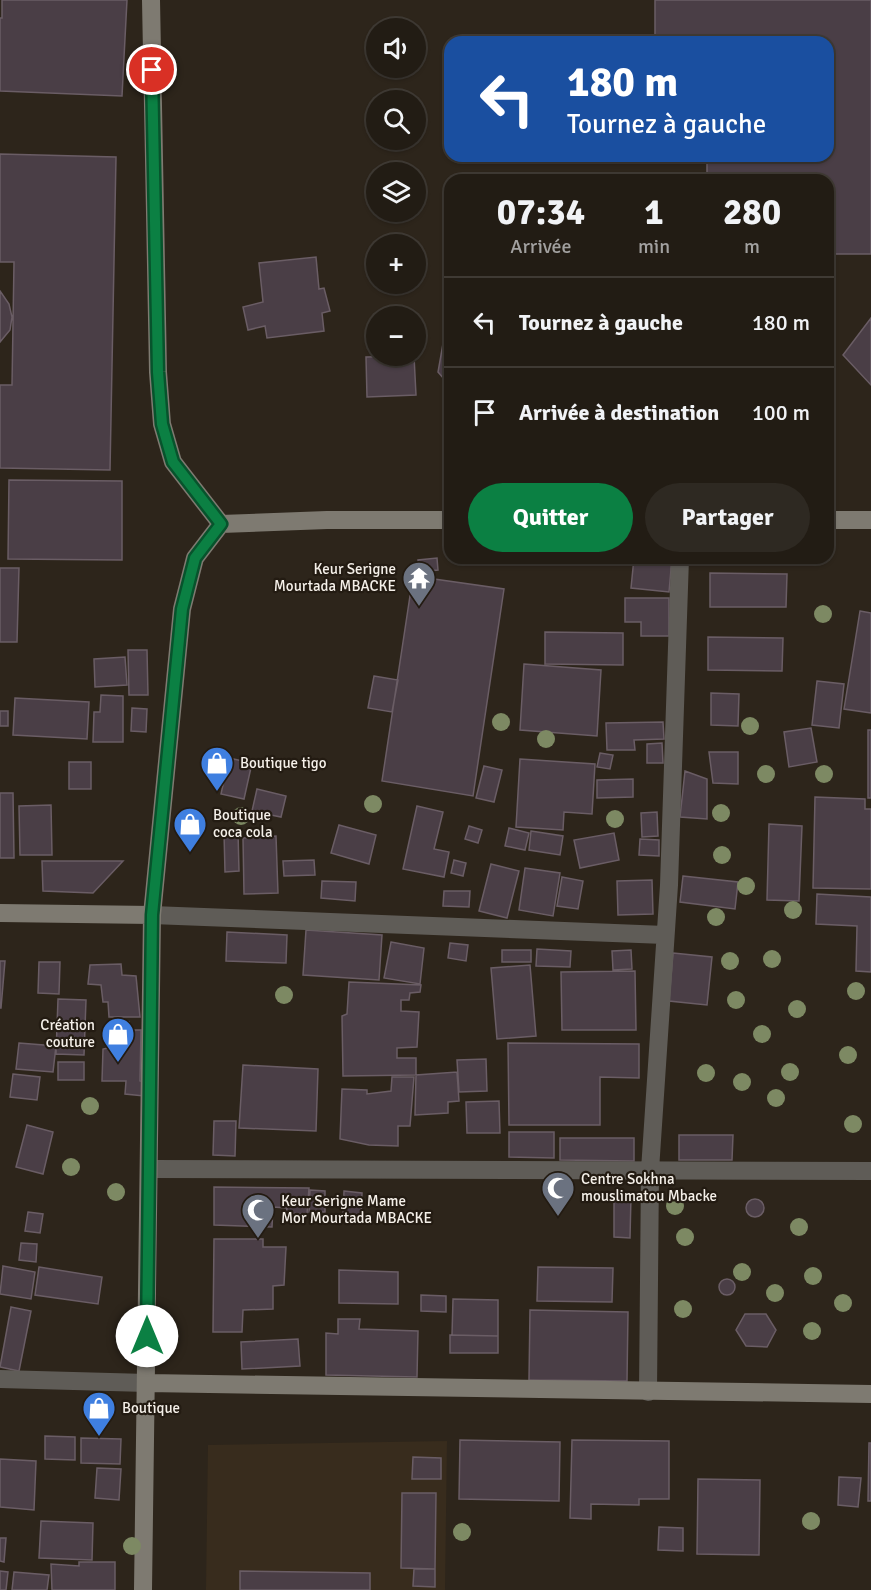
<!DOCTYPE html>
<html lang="fr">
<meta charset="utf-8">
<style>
body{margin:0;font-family:Signika,sans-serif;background:#2e2922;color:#f1f3f6;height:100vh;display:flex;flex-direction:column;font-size:22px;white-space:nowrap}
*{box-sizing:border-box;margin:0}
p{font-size:20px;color:#a2a1a0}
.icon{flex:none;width:33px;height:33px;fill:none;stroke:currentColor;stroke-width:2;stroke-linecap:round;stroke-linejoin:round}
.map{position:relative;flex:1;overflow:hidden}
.drawer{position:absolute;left:444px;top:174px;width:390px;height:390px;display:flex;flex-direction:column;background:#221c14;border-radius:18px;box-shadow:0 2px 4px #0004,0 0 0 2px #3f3a34}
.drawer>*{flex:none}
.banner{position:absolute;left:444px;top:36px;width:390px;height:126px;border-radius:18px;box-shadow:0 2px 4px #0004,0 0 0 2px #3f3a34;background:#1a4fa0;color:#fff;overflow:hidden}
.tools{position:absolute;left:366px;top:18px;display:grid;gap:12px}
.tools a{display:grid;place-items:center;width:60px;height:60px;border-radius:50%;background:#221c14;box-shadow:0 2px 4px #0004,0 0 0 2px #3f3a34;font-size:30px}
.pin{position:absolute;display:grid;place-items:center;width:51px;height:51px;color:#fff;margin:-26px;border:3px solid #fff;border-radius:50%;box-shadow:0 2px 6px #0007}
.me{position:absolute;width:66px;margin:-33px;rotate:0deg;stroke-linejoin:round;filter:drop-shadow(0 0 4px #0008)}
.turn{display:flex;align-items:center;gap:21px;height:126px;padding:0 24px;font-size:27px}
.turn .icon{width:78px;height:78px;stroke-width:2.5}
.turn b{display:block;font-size:42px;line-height:51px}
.eta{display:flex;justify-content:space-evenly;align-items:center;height:102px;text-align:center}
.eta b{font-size:36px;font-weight:700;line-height:42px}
.action{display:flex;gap:12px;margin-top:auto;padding:12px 24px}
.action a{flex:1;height:69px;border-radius:36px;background:#0b8043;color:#fff;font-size:24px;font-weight:700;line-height:69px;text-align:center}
.action a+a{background:#2e2922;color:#f1f3f6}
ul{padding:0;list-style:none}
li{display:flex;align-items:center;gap:18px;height:90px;padding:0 24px;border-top:2px solid #3f3a34}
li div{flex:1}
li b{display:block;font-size:22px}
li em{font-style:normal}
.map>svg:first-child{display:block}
.built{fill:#382c1d}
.building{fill:#4a3e46;stroke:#6a5d65;stroke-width:1.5}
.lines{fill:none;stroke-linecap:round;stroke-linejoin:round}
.street{stroke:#5f5c57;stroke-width:18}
.secondary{stroke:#7e7a71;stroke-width:18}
.tree{fill:#7d8963}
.route-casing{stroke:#07532c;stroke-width:15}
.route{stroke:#0b8043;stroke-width:10}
.labels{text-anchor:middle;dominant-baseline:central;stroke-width:4.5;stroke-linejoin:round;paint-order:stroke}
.poi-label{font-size:15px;fill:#f5f0e9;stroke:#231b12;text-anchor:start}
</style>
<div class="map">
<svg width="871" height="1590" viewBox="0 0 871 1590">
<rect width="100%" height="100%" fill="#2d251b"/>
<!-- built -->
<path class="built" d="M447,1441L445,1590H206L208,1445Z"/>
<!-- building -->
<path class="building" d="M2,0H127L122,96L0,91V18H2Z
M655,0H871V254H828V180H707V156H828V42H655Z
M0,154L116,157L110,470L0,468V385H12L14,262H0Z
M573,175L637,176V180H573Z
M316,257L319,289L324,288L330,311L322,313L324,331L267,338L265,326L248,330L243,307L263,302L259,263Z
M0,291L9,304L12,317L10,330L0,342Z
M871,318V385L843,355Z
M450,333V386L438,372L444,338Z
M414,356L416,395L367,397L366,357Z
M9,480L122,481V560L8,559Z
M437,558L438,570L419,572L418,560Z
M634,558H672L669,592L631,588Z
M0,568H19L17,642H0Z
M710,573L787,574L786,607H710Z
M413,576L504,589L473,796L382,781Z
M625,598H669V636H641V622H625Z
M860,611L871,613V713L844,709Z
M545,632L623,633V665L545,664Z
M708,637L783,638L782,671L708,670Z
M128,650H147L148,695H129Z
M125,657L127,685L95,687L94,659Z
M524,664L601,670L597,736L520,730Z
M374,676L398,680L392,712L368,708Z
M817,681L844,684L839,728L812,725Z
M711,693L739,694L738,726L711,725Z
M101,695L123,696V742H93L94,712H100Z
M15,698L89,702L87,739L13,735Z
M132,708L147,709L146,732L131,731Z
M0,711H8V726H0Z
M663,722L664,739L634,740L635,750H607L606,723Z
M811,728L817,762L789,767L784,732Z
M868,730H871V798H868Z
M662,743L663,763H647V744Z
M709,752H738V784L713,783Z
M600,753L613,755L610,769L597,767Z
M229,758L252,763L244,799L221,794Z
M520,759L595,764L592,814L564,812L563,830L516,827Z
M69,762H91V789H69Z
M484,766L502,770L494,802L476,798Z
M685,771L707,779V819L680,817Z
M633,779V797L597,798V780Z
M257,789L286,796L281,817L252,811Z
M0,793H13L14,858H0Z
M815,797L865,799V809H871V889L813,888Z
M51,805L52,855H20L19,806Z
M417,806L443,812L434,849L449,852L444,877L403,869Z
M657,812L658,836L642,837L641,813Z
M769,824L802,826L799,901L767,900Z
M339,825L376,835L369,864L331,853Z
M469,826L482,830L478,843L465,839Z
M509,828L529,833L525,850L505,846Z
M531,831L563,836L560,855L529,850Z
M238,832L239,871L225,872L224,833Z
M614,833L619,860L580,868L574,840Z
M276,836L278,893L244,894L243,838Z
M640,839L659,840V856L639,855Z
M314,860L315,875L284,876L283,861Z
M454,860L466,863L463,876L451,873Z
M42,861H123L93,893L43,891Z
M491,864L519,871L507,918L479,911Z
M525,868L560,873L553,916L519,910Z
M683,876L738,882L735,909L680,902Z
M562,877L583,881L578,909L557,906Z
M652,880L653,914L618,915L617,881Z
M322,881L356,882L355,901L321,898Z
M444,891H470L469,907L443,906Z
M817,894L871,897V972L856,971L857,926L816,924Z
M306,930L382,935L379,980L303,975Z
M227,932L287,935L286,963L226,961Z
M391,942L424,948L420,984L384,978Z
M450,943L468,945L466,961L448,958Z
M537,949L571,951L570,967L536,966Z
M502,950H531V962H502Z
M631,950L632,969L613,970L612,951Z
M673,953L712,957L707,1005L669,1001Z
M0,961H5L1,1008H0Z
M39,962H60L59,994L38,993Z
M121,964L122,975L136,976L140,1017H109L108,1002H103L101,985L88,984L90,965Z
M530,965L536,1036L497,1039L491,968Z
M635,971L636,1030H562L561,972Z
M349,982L421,985L420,992L410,993L409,1000H401V1011L419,1012L417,1047L397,1048V1058H416V1075L343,1076L342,1016L347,1014Z
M58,999L86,1000L84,1055L56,1054Z
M108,1022H129L128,1030H141L140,1081L145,1082L144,1096L125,1094L126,1081H102L103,1049L108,1048Z
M19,1043L56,1046L53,1072L16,1069Z
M508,1043L639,1044V1078L600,1077V1125H509Z
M486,1059L487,1091L459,1092L457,1060Z
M58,1062H84V1080H58Z
M243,1065L318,1069L316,1131L239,1128Z
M457,1072L459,1101L448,1102V1113L415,1115L416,1075Z
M13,1074L40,1077L37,1100L10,1097Z
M392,1077H414L410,1126H398V1146L369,1145L340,1139L342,1089L367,1090V1094L391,1091Z
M499,1101L500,1133H467L466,1102Z
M214,1121H236L235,1156L213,1155Z
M27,1125L53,1132L43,1174L16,1167Z
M509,1132H554V1158L509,1157Z
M679,1135H733L732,1160H679Z
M560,1138H634V1161L560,1160Z
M214,1187L309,1188L307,1214L286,1213L287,1208L273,1207L272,1227L214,1225Z
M310,1190L325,1191V1212H309Z
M344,1191L362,1193L361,1218L343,1217Z
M614,1196H631L630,1238L614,1237Z
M746 1208a9 9 0 1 1 18 0a9 9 0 1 1-18 0Z
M28,1212L43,1214L40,1233L25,1231Z
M214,1239H263V1247H286L284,1285L273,1286V1309L243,1310L242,1332H213Z
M21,1243L37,1244L36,1262L19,1260Z
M3,1266L35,1272L31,1299L0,1294Z
M39,1267L102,1277L98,1304L35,1295Z
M538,1267L613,1268L612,1302L537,1301Z
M339,1270L398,1272V1304L339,1303Z
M719 1287a8 8 0 1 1 16 0a8 8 0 1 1-16 0Z
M421,1295L446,1296V1312L421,1311Z
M453,1299L498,1300V1336L452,1335Z
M11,1307L31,1311L19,1371L0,1367Z
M530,1310L628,1312L627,1381L529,1380Z
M745,1314H766L776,1330L767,1347L746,1346L736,1330Z
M338,1319H360L359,1329L418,1331L417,1377L326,1375V1333L338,1334Z
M450,1335L498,1336V1353H450Z
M298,1339L300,1366L242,1369L241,1342Z
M45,1436L75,1437V1460L45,1459Z
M81,1438L121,1439L120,1464L81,1463Z
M460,1440L560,1442L559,1501L459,1499Z
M572,1440L669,1441V1499H639V1505L591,1504V1519L570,1518Z
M869,1443H871V1501H868Z
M413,1457L441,1458V1479H412Z
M0,1459L36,1461L34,1510L0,1507Z
M97,1468L121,1469L119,1500L95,1498Z
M839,1477L861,1478L858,1507L838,1505Z
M698,1479L760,1480L759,1555L697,1554Z
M402,1493H436L435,1569L401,1568Z
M41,1521L93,1523L92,1560L39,1558Z
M659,1527L683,1528V1551L658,1550Z
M0,1538H6L4,1562L0,1561Z
M79,1562H115V1590H52L51,1564L79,1566Z
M414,1569H435V1587L413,1586Z
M0,1571L8,1572L6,1590H0Z
M240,1571L370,1573V1590H240Z
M14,1572L49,1575L47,1590H12Z"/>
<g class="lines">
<!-- street -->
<path class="street" d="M152,915L665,935
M149,1169L871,1171
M0,1379L147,1383
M648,1392L650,1170L669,885L680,558"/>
<!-- secondary -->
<path class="secondary" d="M828,520H871
M221,524L327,520H450
M0,913L152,915
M147,1383L871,1394
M143,1590L152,915L182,609L195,558L221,524L173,462L162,424L158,372L151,0"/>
</g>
<!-- trees -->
<g class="tree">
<circle cx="823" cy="614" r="9"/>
<circle cx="501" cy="722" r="9"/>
<circle cx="750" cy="726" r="9"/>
<circle cx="546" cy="739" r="9"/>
<circle cx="766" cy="774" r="9"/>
<circle cx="824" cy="774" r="9"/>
<circle cx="373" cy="804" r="9"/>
<circle cx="721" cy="813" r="9"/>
<circle cx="241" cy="816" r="9"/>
<circle cx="615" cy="819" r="9"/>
<circle cx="722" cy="855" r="9"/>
<circle cx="746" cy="886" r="9"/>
<circle cx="793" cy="910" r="9"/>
<circle cx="716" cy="917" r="9"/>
<circle cx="772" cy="959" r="9"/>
<circle cx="730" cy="961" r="9"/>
<circle cx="856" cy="991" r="9"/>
<circle cx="284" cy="995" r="9"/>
<circle cx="736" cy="1000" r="9"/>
<circle cx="797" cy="1009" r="9"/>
<circle cx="762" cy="1034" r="9"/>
<circle cx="848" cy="1055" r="9"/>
<circle cx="790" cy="1072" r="9"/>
<circle cx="706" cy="1073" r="9"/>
<circle cx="742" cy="1082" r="9"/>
<circle cx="776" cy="1098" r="9"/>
<circle cx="90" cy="1106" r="9"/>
<circle cx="853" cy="1124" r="9"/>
<circle cx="71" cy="1167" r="9"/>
<circle cx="116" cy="1192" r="9"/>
<circle cx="675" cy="1206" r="9"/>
<circle cx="799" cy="1227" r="9"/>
<circle cx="685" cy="1237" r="9"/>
<circle cx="742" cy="1272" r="9"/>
<circle cx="813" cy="1276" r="9"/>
<circle cx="775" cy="1293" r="9"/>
<circle cx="843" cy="1303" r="9"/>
<circle cx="683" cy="1309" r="9"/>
<circle cx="812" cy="1331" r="9"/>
<circle cx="811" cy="1521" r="9"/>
<circle cx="462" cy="1532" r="9"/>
<circle cx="132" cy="1546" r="9"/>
</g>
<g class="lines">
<defs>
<path id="route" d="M147,1336L152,915L182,609L195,558L221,524L173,462L162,424L158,372L152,70"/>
</defs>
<!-- route casing -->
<use href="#route" class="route-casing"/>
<!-- route -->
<use href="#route" class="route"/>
</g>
<!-- icons -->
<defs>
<symbol id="temple-pin" viewBox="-11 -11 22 30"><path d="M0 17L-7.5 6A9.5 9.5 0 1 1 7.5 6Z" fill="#6b7280" stroke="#231b12"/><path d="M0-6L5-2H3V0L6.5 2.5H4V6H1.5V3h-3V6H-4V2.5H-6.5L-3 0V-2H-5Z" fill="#fff"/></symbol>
<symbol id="shop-pin" viewBox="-11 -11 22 30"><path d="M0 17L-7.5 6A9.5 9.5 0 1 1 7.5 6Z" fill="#3f7fe0" stroke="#231b12"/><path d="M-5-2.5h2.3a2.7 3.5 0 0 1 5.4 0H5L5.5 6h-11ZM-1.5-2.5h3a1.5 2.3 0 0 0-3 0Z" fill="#fff"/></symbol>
<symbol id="mosque-pin" viewBox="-11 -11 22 30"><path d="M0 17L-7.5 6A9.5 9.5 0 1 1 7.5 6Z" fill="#6b7280" stroke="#231b12"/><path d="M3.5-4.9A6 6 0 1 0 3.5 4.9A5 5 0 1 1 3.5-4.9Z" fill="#fff"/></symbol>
</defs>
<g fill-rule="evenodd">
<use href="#temple-pin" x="400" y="559" width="38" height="52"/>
<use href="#shop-pin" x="198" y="744" width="38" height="52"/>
<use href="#shop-pin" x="171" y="805" width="38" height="52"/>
<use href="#shop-pin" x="99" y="1015" width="38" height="52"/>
<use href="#mosque-pin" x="539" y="1169" width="38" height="52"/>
<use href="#mosque-pin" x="239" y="1191" width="38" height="52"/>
<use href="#shop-pin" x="80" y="1389" width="38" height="52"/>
</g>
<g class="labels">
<!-- poi labels -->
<g class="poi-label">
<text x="396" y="569" text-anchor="end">Keur Serigne<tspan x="396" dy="17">Mourtada MBACKE</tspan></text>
<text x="240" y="763">Boutique tigo</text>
<text x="213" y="815">Boutique<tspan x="213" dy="17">coca cola</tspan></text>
<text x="95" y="1025" text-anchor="end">Création<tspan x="95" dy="17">couture</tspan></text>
<text x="581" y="1179">Centre Sokhna<tspan x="581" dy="17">mouslimatou Mbacke</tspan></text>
<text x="281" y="1201">Keur Serigne Mame<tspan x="281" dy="17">Mor Mourtada MBACKE</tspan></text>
<text x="122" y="1408">Boutique</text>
</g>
</g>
</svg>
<div class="tools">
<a><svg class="icon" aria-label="sound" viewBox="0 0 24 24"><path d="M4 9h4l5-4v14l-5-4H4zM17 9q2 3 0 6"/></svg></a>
<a><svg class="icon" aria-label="search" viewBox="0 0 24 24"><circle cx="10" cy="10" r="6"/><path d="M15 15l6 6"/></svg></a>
<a><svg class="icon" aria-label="layers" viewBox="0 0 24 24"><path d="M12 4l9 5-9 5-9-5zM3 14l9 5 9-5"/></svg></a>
<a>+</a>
<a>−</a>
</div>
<div class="pin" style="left:152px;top:70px;background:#d93025"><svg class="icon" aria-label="arrive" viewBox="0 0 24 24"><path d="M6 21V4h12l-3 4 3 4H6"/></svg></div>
<svg class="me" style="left:147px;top:1336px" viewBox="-20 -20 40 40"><circle r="19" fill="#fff"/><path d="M0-13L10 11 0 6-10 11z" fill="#0b8043"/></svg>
<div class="banner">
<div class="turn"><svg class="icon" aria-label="left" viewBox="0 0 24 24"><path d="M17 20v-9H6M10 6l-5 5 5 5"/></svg><div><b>180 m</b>Tournez à gauche</div></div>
</div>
<section class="drawer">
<div class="eta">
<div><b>07:34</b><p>Arrivée</p></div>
<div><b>1</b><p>min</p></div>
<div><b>280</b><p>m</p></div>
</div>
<ul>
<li><svg class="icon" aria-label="left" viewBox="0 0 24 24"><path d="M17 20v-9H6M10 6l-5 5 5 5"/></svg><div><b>Tournez à gauche</b></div><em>180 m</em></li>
<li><svg class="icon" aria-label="arrive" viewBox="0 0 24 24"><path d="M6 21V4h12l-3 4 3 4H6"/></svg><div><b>Arrivée à destination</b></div><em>100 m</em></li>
</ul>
<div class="action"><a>Quitter</a><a>Partager</a></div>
</section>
</div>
